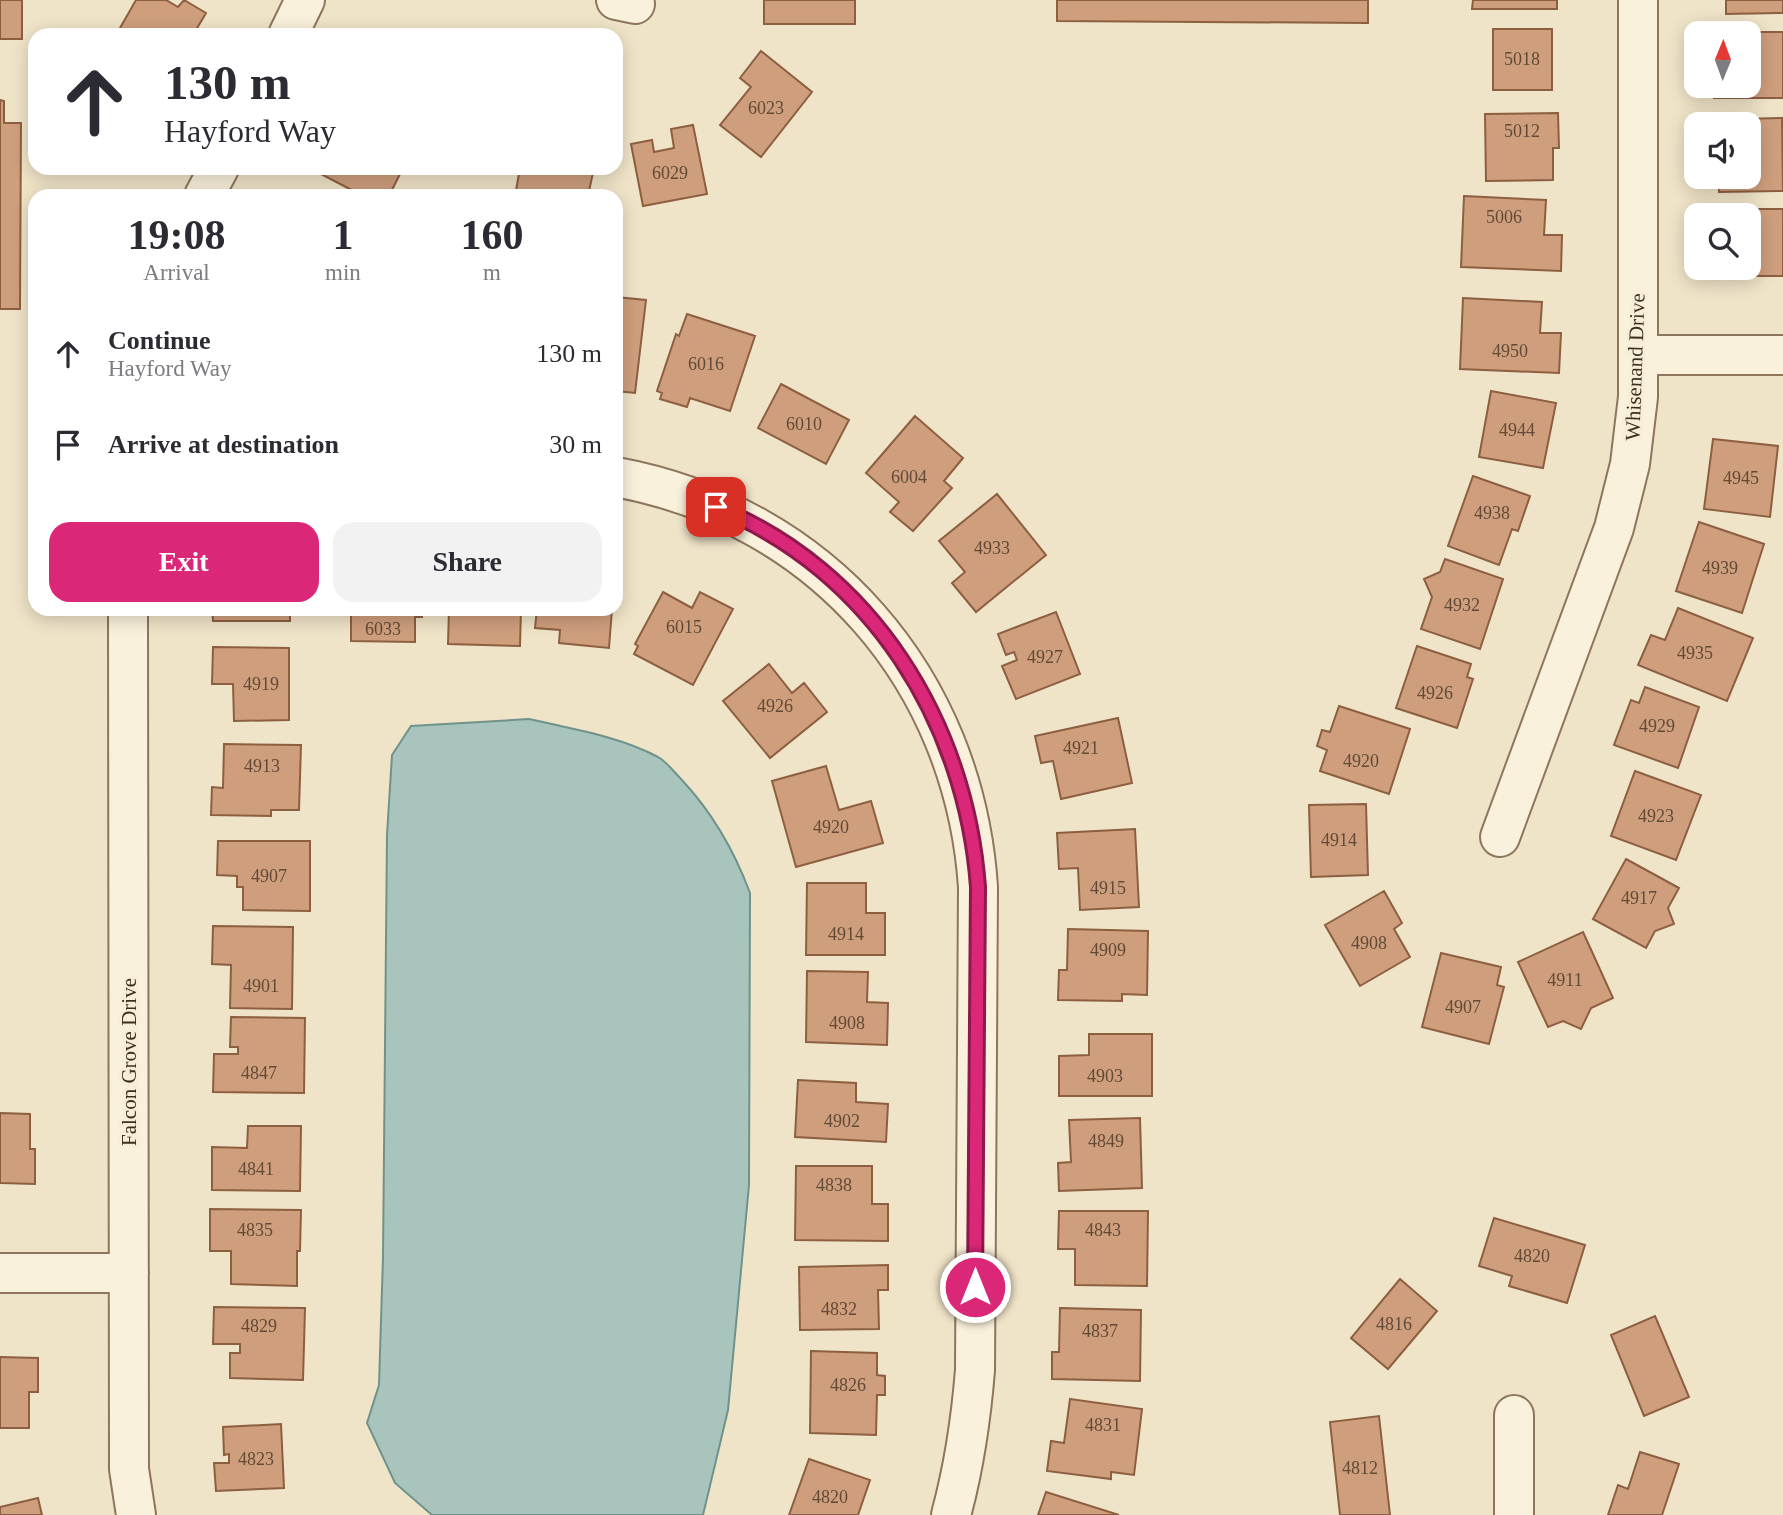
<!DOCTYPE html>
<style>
body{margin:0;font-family:"Times New Roman",serif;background:#f2f2f3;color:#2b2b33;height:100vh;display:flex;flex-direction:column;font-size:26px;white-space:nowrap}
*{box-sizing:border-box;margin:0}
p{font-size:23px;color:#7c7c81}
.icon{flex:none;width:38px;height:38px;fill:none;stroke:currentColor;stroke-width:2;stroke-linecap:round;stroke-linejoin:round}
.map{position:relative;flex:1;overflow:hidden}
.sheet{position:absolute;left:28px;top:189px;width:595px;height:427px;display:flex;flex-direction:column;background:#fff;border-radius:21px;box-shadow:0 4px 18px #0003}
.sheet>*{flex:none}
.banner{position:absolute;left:28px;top:28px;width:595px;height:147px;border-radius:21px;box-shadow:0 4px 18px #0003;background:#fff;color:#2b2b33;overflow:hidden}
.needle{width:46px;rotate:1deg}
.buttons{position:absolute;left:1684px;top:21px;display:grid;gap:14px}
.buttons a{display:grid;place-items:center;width:77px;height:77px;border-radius:14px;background:#fff;box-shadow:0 4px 18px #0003;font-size:35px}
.pin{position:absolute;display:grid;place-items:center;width:60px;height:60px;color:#fff;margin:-30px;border-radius:14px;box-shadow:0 4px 10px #0006}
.me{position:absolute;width:77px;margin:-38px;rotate:0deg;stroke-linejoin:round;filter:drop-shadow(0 0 5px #0008)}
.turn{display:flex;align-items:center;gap:24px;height:147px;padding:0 21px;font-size:32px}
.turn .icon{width:91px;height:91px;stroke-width:2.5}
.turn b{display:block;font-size:49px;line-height:60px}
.eta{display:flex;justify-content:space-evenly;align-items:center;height:119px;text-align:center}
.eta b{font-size:42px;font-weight:800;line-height:49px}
.primary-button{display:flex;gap:14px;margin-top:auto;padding:14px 21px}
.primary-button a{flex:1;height:80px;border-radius:21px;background:#db2777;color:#fff;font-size:28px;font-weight:800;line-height:80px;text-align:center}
.primary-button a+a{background:#f2f2f3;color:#2b2b33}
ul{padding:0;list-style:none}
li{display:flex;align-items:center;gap:21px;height:91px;padding:0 21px}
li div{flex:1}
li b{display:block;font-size:26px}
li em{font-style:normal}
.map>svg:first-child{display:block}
.water{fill:#a9c4bc;stroke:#6f938a;stroke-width:2}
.building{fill:#cf9f7d;stroke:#8d5f41;stroke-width:2}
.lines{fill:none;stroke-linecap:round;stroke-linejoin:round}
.minor-casing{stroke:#8d765c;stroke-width:42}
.minor{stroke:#faf1dc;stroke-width:38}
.route-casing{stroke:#8e194d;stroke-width:18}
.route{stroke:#db2777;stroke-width:12}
.labels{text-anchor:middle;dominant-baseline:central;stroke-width:7;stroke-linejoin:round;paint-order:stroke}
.number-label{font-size:18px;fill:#624a37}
.street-label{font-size:21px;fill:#3d2e20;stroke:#f7eed8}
</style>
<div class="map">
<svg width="1783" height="1515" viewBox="0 0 1783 1515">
<rect width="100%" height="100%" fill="#f0e4c8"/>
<!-- water -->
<path class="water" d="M529,719C572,729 618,736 658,757C667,762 674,772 681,779C713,813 734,850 750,893L749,1185L728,1410L703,1515H432L395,1483L367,1423L379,1385L383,1257L387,835L392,755L411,726Z"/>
<!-- building -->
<path class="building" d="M0,0H22V39H0Z
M136,0H166L178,7L184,0L206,13L193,35H116Z
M764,0H855V24H764Z
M1057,0H1368V23L1057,21Z
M1473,0H1557V9H1472Z
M1726,0H1783V13L1726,14Z
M1493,29H1552V90H1493Z
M1729,32H1783V98H1714V86H1748V33Z
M761,51L812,92L761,157L720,125L751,87L740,78Z
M0,100L4,101V123H21L20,309H0Z
M1558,113L1559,148H1553V180L1486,181L1485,114Z
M1782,118L1783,191L1719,192V177H1748V124H1707V120Z
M693,125L707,194L643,206L631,144L652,140L654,152L674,148L671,129Z
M321,168H403L389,196H363L319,173Z
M520,168H594L588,196H515Z
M1464,196L1546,200L1544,235H1562L1561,271L1461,267Z
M1711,209H1783V276H1735V268H1748V215H1711Z
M616,297L646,300L635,393L616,391Z
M1463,298L1542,302L1540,333H1561L1559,373L1460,369Z
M687,314L755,336L730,411L690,398L687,407L660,399L662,393L657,391L676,334L679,336Z
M781,384L849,420L826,464L758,428Z
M1491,391L1556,403L1543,468L1479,457Z
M915,416L963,458L944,481L952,488L913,531L890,512L899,502L866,473Z
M1713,439L1778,446L1770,517L1704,509Z
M1473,476L1530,496L1518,531L1512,529L1499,565L1448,546Z
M997,494L1046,555L976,612L952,583L965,572L939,541Z
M1699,522L1764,544L1742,613L1676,591Z
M1445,559L1503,579L1480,649L1421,629L1432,597L1424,579L1440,572Z
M663,592L692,608L700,592L733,609L693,685L634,654L638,646L635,644Z
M1678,608L1753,638L1727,701L1638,665L1651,635L1665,640Z
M212,609H290V621H213Z
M351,609H422V617H415V642L351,641Z
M449,609H521L520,646L448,644Z
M537,609H612L609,648L559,643L560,630L535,628Z
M1056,612L1080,674L1016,699L1002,666L1017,660L1014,652L1006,655L998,634Z
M1417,646L1471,664L1467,677L1473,679L1457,728L1396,708Z
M213,647L289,648V720L234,721L233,684H212Z
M769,664L792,693L804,683L827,712L770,758L723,701Z
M1645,687L1699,707L1678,768L1614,745L1631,700L1639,703Z
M1339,706L1410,729L1389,794L1320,771L1327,750L1317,746L1322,730L1330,732Z
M1118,718L1132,783L1061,799L1053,761L1041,763L1035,736Z
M224,744L301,745L299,810H271V816L211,815L212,787L223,788Z
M826,766L839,810L871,801L883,843L796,867L772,781Z
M1635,771L1701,795L1676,860L1611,836Z
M1366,804L1368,875L1311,877L1309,805Z
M1135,829L1139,907L1080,910L1078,868L1059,869L1057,833Z
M218,841H310V911L243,910V887H237V876L217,875Z
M1626,859L1679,888L1668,908L1674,924L1655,931L1646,948L1593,919Z
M807,883H866V913H885V955H806Z
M1384,891L1402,923L1394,929L1410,957L1360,986L1325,925Z
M213,926L293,927L292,1009L230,1008L231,965L212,964Z
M1068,929L1148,931L1147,995L1122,994V1001L1058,1000L1059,970H1067Z
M1583,932L1613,998L1591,1008L1581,1029L1563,1021L1548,1027L1518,962Z
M1441,953L1501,967L1497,985L1504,987L1489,1044L1422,1027Z
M807,971L868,972L867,1002L888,1003L887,1045L806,1042Z
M231,1017L305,1018L304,1093L213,1092L214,1054H238V1047H230Z
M1089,1034H1152V1096H1059V1056L1089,1055Z
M798,1080L856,1083V1102L888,1104L886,1142L795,1137Z
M0,1113L30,1114V1149H35V1184L0,1183Z
M1140,1118L1142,1188L1059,1191L1058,1163L1071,1162L1069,1120Z
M248,1126H301L300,1191L212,1190V1147L247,1148Z
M796,1166H872V1204H888V1241L795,1240Z
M210,1209L301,1210L300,1251H297V1286L231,1284V1251H210Z
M1059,1211H1148L1147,1286L1075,1285V1249H1058Z
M1494,1218L1585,1245L1567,1303L1509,1286L1512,1276L1479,1266Z
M888,1265V1290H878L879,1329L800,1330L799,1267Z
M1400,1279L1437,1311L1388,1369L1351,1338Z
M214,1307L305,1308L303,1380L230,1378V1353H240V1344H213Z
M1060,1308L1141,1310L1140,1381L1052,1379V1352H1059Z
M1655,1316L1689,1397L1644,1416L1611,1335Z
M811,1351L877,1353V1375L885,1376V1395H877L876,1435L810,1433Z
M0,1357L38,1358V1392H29V1428H0Z
M1070,1399L1142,1409L1134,1475L1111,1472V1479L1047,1471L1051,1441L1064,1443Z
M1379,1416L1390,1515H1340L1330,1422Z
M281,1424L284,1488L216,1491L214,1463H229V1454L224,1455L223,1427Z
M1640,1452L1679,1464L1662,1515H1608L1618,1485L1628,1489Z
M809,1459L870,1480L858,1515H789Z
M1046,1492L1119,1515H1038Z
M38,1498L42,1515H0V1507Z"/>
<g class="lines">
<defs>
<path id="minor" d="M616,0L635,4
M288,35L305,0
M204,196L219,168
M1638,355H1783
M616,477C822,515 964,679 978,887L975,1370C971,1420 964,1467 951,1515
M128,609L129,1469L136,1515
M1500,837L1614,528L1630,464L1638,397V0
M0,1273H129
M1514,1415V1515"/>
</defs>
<!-- minor casing -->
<use href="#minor" class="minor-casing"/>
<!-- minor -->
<use href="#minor" class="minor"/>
</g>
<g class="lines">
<defs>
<path id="route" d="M716,507C872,570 966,723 978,887L975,1287"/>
</defs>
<!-- route casing -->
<use href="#route" class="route-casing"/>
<!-- route -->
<use href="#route" class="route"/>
</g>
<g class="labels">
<!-- number labels -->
<g class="number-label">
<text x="1522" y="59">5018</text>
<text x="766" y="108">6023</text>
<text x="1522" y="131">5012</text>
<text x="670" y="173">6029</text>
<text x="1504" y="217">5006</text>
<text x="1510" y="351">4950</text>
<text x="706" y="364">6016</text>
<text x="804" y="424">6010</text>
<text x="1517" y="430">4944</text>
<text x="909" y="477">6004</text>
<text x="1741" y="478">4945</text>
<text x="1492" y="513">4938</text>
<text x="992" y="548">4933</text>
<text x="1720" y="568">4939</text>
<text x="1462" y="605">4932</text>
<text x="684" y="627">6015</text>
<text x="383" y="629">6033</text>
<text x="1695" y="653">4935</text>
<text x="1045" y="657">4927</text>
<text x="261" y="684">4919</text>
<text x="1435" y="693">4926</text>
<text x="775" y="706">4926</text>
<text x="1657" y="726">4929</text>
<text x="1081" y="748">4921</text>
<text x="1361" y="761">4920</text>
<text x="262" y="766">4913</text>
<text x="1656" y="816">4923</text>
<text x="831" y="827">4920</text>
<text x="1339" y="840">4914</text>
<text x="269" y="876">4907</text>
<text x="1108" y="888">4915</text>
<text x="1639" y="898">4917</text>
<text x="846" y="934">4914</text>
<text x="1369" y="943">4908</text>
<text x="1108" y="950">4909</text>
<text x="1565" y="980">4911</text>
<text x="261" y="986">4901</text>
<text x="1463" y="1007">4907</text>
<text x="847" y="1023">4908</text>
<text x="259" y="1073">4847</text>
<text x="1105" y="1076">4903</text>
<text x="842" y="1121">4902</text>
<text x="1106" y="1141">4849</text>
<text x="256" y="1169">4841</text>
<text x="834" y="1185">4838</text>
<text x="255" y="1230">4835</text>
<text x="1103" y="1230">4843</text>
<text x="1532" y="1256">4820</text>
<text x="839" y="1309">4832</text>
<text x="1394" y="1324">4816</text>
<text x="259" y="1326">4829</text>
<text x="1100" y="1331">4837</text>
<text x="848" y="1385">4826</text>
<text x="1103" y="1425">4831</text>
<text x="256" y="1459">4823</text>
<text x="1360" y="1468">4812</text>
<text x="830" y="1497">4820</text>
</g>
<!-- street labels -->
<g class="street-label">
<text transform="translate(1635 367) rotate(-88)">Whisenand Drive</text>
<text transform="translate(129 1062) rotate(-90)">Falcon Grove Drive</text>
</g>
</g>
</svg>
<div class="buttons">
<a><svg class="needle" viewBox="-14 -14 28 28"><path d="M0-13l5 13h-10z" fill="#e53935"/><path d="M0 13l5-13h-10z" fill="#7c7c81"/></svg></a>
<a><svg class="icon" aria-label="sound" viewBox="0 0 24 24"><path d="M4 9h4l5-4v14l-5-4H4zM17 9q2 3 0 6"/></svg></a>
<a><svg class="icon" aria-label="search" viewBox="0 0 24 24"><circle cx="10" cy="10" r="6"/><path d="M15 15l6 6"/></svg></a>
</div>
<div class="pin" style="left:716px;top:507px;background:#d93025"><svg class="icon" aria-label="arrive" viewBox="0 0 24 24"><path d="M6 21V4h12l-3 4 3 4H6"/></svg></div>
<svg class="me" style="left:975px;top:1287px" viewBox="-20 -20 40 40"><circle r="17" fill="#db2777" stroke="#fff" stroke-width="3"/><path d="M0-11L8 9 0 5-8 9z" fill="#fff"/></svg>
<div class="banner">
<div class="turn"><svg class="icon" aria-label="ahead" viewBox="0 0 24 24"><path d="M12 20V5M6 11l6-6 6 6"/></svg><div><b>130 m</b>Hayford Way</div></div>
</div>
<section class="sheet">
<div class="eta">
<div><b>19:08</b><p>Arrival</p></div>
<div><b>1</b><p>min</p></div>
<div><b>160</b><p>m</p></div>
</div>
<ul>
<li><svg class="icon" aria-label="ahead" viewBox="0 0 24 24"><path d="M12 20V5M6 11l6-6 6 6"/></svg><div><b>Continue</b><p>Hayford Way</p></div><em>130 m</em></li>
<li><svg class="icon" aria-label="arrive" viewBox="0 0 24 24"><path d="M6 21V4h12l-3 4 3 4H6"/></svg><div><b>Arrive at destination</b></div><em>30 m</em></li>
</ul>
<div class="primary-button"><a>Exit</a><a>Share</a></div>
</section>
</div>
